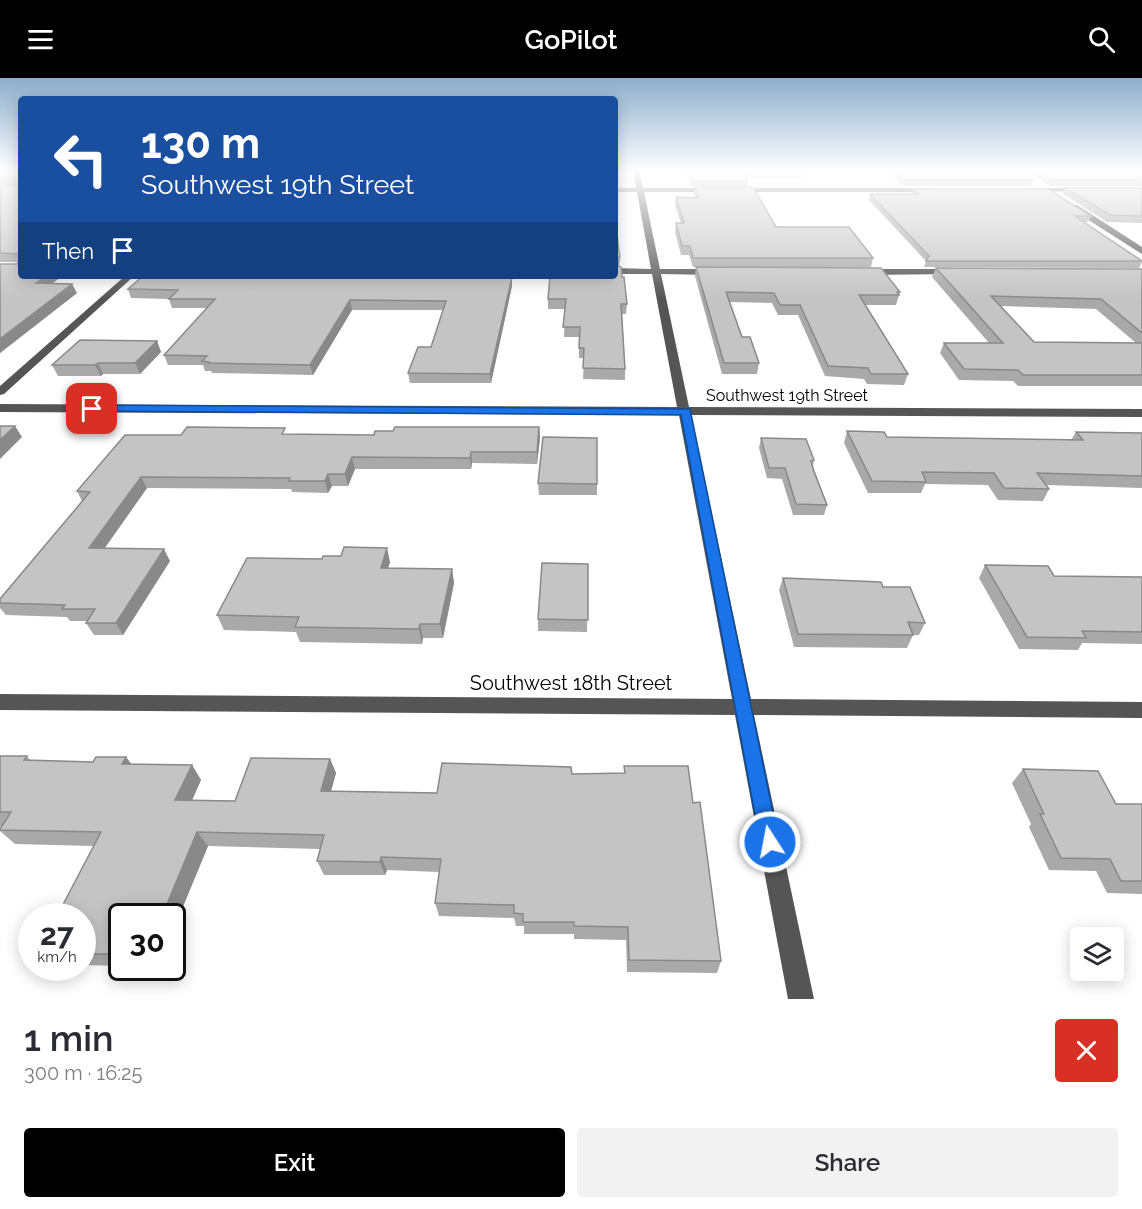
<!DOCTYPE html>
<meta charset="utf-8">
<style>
body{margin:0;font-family:Raleway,sans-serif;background:#f2f2f3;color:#2b2b33;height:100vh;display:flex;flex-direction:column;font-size:22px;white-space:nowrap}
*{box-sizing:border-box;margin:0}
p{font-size:20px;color:#7c7c81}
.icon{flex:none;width:33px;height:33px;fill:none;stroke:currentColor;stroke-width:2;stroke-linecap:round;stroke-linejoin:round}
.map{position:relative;height:921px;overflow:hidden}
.details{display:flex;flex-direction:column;background:#fff;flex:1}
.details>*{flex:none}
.top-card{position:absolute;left:18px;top:18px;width:600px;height:183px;border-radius:6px;box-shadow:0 3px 15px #0003;background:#1a4fa0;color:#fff;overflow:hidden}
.fabs{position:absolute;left:1070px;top:849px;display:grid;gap:12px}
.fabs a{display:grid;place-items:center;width:54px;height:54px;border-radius:6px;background:#fff;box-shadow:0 3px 15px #0003;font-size:30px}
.speed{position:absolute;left:18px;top:825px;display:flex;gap:12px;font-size:30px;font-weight:700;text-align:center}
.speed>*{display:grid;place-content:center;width:78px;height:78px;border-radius:50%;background:#fff;box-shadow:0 3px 15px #0003;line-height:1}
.speed small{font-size:15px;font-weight:400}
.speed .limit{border:3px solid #111;border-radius:9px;background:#fff;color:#111}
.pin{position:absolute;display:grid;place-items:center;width:51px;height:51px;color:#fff;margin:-26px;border-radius:12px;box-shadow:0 3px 9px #0006}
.me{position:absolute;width:66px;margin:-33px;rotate:349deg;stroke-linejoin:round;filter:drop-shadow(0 0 4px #0008)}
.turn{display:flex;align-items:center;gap:21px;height:126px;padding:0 24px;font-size:27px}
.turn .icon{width:78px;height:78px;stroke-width:2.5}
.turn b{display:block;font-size:42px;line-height:51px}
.then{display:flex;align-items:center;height:57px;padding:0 24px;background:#0003;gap:12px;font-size:22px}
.round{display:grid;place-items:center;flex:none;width:63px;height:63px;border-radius:6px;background:#f2f2f3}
.overview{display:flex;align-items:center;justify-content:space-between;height:102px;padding:0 24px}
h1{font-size:36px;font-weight:600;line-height:45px}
.button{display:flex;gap:12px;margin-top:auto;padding:12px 24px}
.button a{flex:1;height:69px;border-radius:6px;background:#000;color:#fff;font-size:24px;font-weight:600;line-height:69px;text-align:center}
.button a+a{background:#f2f2f3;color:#2b2b33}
header{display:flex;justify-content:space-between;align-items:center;height:78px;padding:0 24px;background:#000;color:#fff;font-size:27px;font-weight:600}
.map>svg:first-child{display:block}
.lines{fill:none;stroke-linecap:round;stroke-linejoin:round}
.minor{fill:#555;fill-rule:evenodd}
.wall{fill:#a9a9a9;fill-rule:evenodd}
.shaded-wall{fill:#898989}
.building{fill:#c4c4c4;stroke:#898989;stroke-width:1.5}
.route{fill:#1a73e8;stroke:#114b97;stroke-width:1.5}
.labels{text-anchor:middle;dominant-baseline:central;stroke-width:5;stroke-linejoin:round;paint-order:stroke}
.street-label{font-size:16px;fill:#000;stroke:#fff}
.near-street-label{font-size:20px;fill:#000;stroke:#fff}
</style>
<header><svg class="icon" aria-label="menu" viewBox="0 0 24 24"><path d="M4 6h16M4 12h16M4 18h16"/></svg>GoPilot<svg class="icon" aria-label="search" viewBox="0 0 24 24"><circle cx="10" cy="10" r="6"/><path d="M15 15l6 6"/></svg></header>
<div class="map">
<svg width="1142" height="921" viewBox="0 0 1142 921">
<rect width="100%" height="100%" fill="#fff"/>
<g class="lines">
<!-- minor -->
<path class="minor" d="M633,92H639L643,110H933L936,112L933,114H644L660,191H714L718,194L714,197L661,196L689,329L1142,331V339L691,337L751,621L1142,624V640L754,637L814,921H788L735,637L0,632V616L732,621L679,337L0,334V326L677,329L652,196H615V190L651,191L637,114H615V110H636Z
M1083,110L1085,113L1029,114L1026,112L1029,110Z
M1071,127H1077L1142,169V176L1071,131Z
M954,191L958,194L957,196L864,197L860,194L864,191Z
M125,198H134L4,316L0,317V308Z"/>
</g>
<!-- wall -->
<path class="wall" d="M0,92H21V198H62L52,206L77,215L0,275L17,186L18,184H0V107L18,106H0Z
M685,92H802L804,95L803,100H747L748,103L747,108H691Z
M886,92H1020L1034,102L1032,108H903Z
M1025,92H1142V108H1050Z
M695,109L776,149L873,180L871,189H693L689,177H681L675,154L676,145H681L675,127L676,119L695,120L694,116Z
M1065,110H1142V145L1107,144L1063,116Z
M913,111L1091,138L1088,144H1084L1142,183V184L1139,190L924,189L926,183L869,122L870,116H912Z
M620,179L619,188H618L622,199L627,226L626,236H622L625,291V302L583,301L584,280H579V259H564L565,231H548V221L592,199Z
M696,189L900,214L896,227H865L908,296L904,307L867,306L864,301L825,298L798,237H778L772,225L729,224L742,259L759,285L757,296H722L695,198Z
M936,190L1142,191V308H1018L1013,303L959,302L940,275L944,265H989L932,199ZM1000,228L1096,231L1136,265L1034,264Z
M143,198H510L512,208L491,305H410L408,295L431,269L443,232H352L313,297L212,295L211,293H205L203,287H168L164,277L207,230H172L169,221L131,220L128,211Z
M157,263L161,274L140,296H103L101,298H58L52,287Z
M539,349L540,360L537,386L472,385L471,391H355L348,408H332L328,415L292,414L291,411L147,410L105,470L170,483L123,557H94L86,545L87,543H70L67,539L6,537L0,530V521L82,423L77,413L181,357L287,356L374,357L393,353Z
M847,353L887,359L1071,362L1076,354L1142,355V410L1046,407L1049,411L1043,423L998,422L988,407L925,406L921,415H868L844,365Z
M761,360L814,382L813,388L827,427L824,437H793L782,401L767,400L759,370Z
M538,405L597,406V417H539Z
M322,481L390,484L388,490L452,491L454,505L443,560H423L422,566L300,564L296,554L224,552L217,537Z
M588,486L587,554L538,553V541Z
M985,487L1054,498L1142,499V566L1082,565L1078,572L1019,571L979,500Z
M783,500L883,509L925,545L919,557H913L907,570L794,569L779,512Z
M0,678H27L30,682L93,684L126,679L131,686L192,687L201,702L192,723H235L330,681L336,695L331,713L437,715L572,696L624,695V688L693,725L721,883L717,895L627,894L626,862L574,861V856H524V848H516L514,840L439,838L435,825L439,794L387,792L385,797H324L317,783L320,771L208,768L172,855V838H122V888L82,887V838L94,768L15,766L0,753V751L2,748H0Z
M1023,691L1116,726H1142V816L1107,815L1096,793L1049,792L1029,749L1031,746L1012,705Z"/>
<!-- shaded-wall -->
<path class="shaded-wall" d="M615,179H620L619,188H615Z
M46,198H62L40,214L36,205Z
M512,199V208L491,305L490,296Z
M72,206L77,215L0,275V261Z
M350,222L352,232L313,297L310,287Z
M157,263L161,274L140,296L135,285Z
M98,285L103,296L101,298L95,287Z
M15,348L22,359L0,381V362Z
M539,349L540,360L537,386V374Z
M471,374L472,385L471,391L470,380Z
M352,379L355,391L348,408L345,396Z
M328,396L332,408L328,415L325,403Z
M141,399L147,410L96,482L89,470Z
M387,470L390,484L384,504L381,490Z
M164,471L170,483L123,557L116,545Z
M452,491L454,505L443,560L440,546Z
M420,546L423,560L422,566L419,551Z
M126,679L137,694L122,686Z
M330,681L336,695L327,727L321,713Z
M192,687L201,702L185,737L175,722Z
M197,754L208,768L172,855V838H162Z
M381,779L387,792L385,797L380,784Z"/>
<!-- building -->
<path class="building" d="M0,92H21V198H46L36,205L72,206L0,261V186H17L19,183L18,176L0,175V107H18L19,99H0Z
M687,92H802L804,95H744L748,103H691Z
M894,92H1020L1034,102H904Z
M1037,92H1142V102H1052Z
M695,109H753L776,149H849L873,180H693L690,168H682L676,145H684L676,119L699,120Z
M1065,110H1142V138L1110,137Z
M913,111H1048L1091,138H1075L1142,183H926L929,178L870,116H919Z
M615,149H616L620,179H615Z
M615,187L621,189L622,199H624L627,226H621L625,291L583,290L584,270H579L580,249H563L566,221H548L550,198H615Z
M696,189L881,190L900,214H897L899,217H859L908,296H871L868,290L828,288L800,227H780L774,215L726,214L742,259H750L759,285H724Z
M936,190L1142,191V255L1101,221L991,218L1034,264L1142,265V297H1023L1018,292L964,291L944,265H1003Z
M143,198H508V199H512L490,296L408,295L418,269H431L446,223L350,222L310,287L208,285L209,284L202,283L207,278L164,277L215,221H169L178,212L128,211Z
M80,262L157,263L135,285H98L95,287H52Z
M0,348H15L0,362Z
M187,349L285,350L282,356L374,357L375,353H393L395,349H539L537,374H471L470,380L352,379L345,396H328L325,403H289L290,400L141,399L89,470L164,471L116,545H86L95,531H62L65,527L0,525V521L90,414L77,413L125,357H181Z
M847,353L884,354L887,359L1083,362L1076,354L1142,355V398L1037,395L1049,411L1004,410L994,395L922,394L926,404L872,403Z
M543,359L597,360V406L538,405Z
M761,360L806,361L814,382L811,383L813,391L827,427L796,426L785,390H769Z
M344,469L387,470L381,490L452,491L440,546H420L419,551L295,549L299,539L217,537L247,480L322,481L323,478H341Z
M542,485L588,486V542L538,541Z
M985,487L1048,488L1054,498L1142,499V554L1082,553L1086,560L1027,559Z
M783,500L881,504L883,509H910L925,545L908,544L913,557L798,556Z
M0,678H27L24,682L93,684L96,679H126L122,686L192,687L175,722L235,723L251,680L330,681L321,713L437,715L442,685L571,689L572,696L625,695L624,688H688L693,725L700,724L721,883L629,882L628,849L574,848V844H523V836L514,835V827L435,825L441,781L381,779L380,784L317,783L324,757L197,754L162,838H122V876H82V838H57L101,754L0,752V751L11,734H0Z
M1023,691L1098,693L1116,726H1142V803H1121L1110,781L1061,780L1040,736H1044Z"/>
<!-- sky -->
<linearGradient id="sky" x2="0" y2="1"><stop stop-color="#8cadcc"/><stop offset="0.42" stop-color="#fff"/><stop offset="1" stop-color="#fff" stop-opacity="0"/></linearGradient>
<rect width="1142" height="221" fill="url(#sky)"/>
<!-- route -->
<path class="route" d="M92,327L690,331L779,764L777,771L770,773L762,771L760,764L681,337L88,333V328Z"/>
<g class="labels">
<!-- street labels -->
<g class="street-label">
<text x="787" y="317">Southwest 19th Street</text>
</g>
<!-- near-street labels -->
<g class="near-street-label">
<text x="571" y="605">Southwest 18th Street</text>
</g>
</g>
</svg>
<div class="fabs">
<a><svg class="icon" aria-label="layers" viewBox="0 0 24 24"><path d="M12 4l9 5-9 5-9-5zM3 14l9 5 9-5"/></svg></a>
</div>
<div class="speed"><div>27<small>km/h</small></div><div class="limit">30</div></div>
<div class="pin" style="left:92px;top:331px;background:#d93025"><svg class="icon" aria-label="arrive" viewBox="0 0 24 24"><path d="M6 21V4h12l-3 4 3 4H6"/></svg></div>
<svg class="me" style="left:770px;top:764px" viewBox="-20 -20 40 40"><circle r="17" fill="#1a73e8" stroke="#fff" stroke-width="3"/><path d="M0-11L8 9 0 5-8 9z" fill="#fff"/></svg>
<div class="top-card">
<div class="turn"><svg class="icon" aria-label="left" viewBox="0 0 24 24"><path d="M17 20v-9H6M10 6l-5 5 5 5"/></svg><div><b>130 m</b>Southwest 19th Street</div></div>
<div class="then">Then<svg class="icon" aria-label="arrive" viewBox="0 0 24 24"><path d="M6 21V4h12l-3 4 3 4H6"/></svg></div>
</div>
</div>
<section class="details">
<div class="overview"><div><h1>1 min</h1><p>300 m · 16:25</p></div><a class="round" style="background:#d93025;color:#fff"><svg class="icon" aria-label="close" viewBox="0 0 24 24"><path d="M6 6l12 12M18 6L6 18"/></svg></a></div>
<div class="button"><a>Exit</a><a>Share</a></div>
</section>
